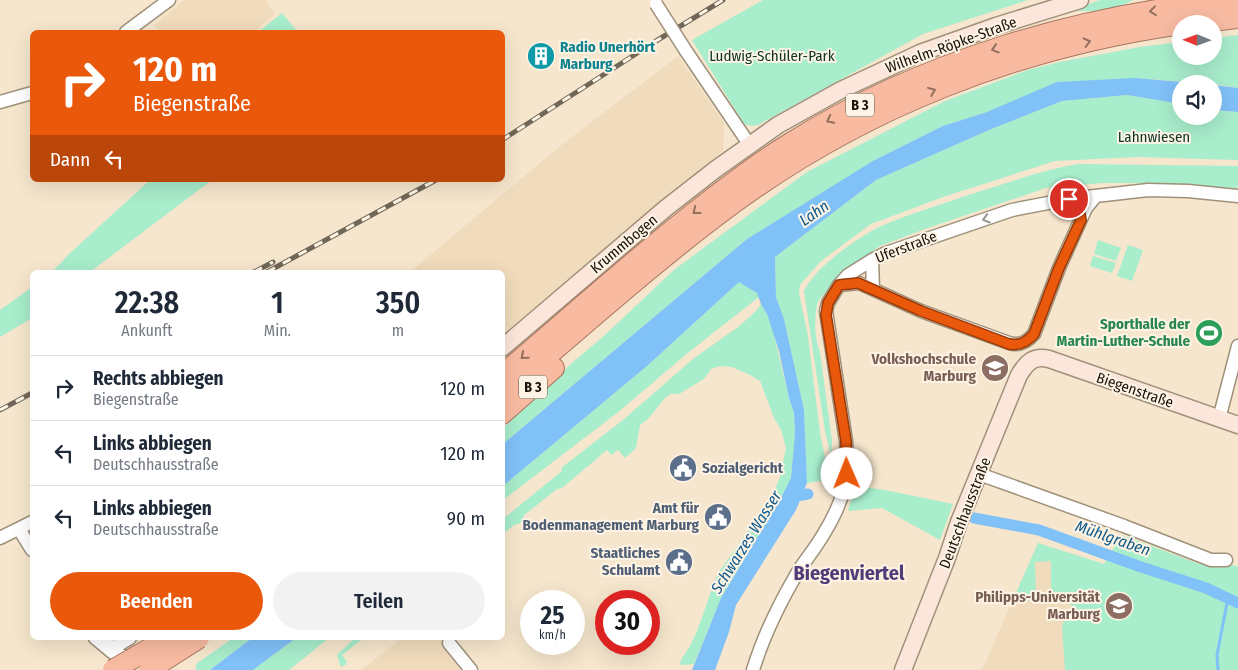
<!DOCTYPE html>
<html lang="de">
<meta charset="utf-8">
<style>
body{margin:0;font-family:"Fira Sans Condensed",sans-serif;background:#f2f2f3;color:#1f2937;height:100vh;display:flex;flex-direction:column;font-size:19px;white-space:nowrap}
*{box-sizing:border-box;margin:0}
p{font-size:16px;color:#747a83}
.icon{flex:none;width:28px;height:28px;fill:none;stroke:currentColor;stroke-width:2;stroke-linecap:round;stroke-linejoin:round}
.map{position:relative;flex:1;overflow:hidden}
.drawer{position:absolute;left:30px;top:270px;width:475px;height:370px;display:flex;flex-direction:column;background:#fff;border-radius:8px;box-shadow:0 5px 20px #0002}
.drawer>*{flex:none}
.guide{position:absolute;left:30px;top:30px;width:475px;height:152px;border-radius:8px;box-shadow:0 5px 20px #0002;background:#ea580c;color:#fff;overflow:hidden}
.needle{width:32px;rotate:271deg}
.fabs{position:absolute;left:1172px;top:15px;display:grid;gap:10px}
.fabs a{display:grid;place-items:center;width:50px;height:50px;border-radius:50%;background:#fff;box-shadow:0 5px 20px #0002;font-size:25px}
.speed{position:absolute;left:520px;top:590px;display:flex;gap:10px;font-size:25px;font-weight:700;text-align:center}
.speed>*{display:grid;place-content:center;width:65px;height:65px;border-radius:50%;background:#fff;box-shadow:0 5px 20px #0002;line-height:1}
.speed small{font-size:12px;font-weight:400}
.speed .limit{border:8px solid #d22;background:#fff;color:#111}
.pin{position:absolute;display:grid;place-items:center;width:42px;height:42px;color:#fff;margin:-21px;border:2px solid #fff;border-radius:50%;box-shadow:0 1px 5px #0007}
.me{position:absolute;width:55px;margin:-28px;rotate:359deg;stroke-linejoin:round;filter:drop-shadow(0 0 4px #0008)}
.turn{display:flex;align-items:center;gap:18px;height:105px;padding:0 20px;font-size:22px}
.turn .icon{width:65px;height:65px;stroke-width:2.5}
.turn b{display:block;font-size:35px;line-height:42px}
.then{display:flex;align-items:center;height:48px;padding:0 20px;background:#0003;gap:10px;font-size:19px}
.eta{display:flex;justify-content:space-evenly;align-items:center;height:85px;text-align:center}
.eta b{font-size:30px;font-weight:600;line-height:35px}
.button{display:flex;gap:10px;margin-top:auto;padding:10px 20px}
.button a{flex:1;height:58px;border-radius:30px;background:#ea580c;color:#fff;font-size:20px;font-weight:600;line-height:58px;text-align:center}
.button a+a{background:#f2f2f3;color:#1f2937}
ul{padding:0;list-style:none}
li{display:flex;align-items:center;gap:15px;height:65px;padding:0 20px;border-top:1px solid #e0e1e3}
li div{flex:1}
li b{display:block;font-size:19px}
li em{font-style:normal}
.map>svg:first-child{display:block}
.built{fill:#f0dcbc}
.green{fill:#a8edcc}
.water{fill:#80c1f8}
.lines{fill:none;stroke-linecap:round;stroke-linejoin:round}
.stream{stroke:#80c1f8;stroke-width:3}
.canal{stroke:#80c1f8;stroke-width:11}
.minor-casing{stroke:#9f917a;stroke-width:15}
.secondary-casing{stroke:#9f917a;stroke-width:19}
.trunk-casing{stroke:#a9755e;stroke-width:22}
.minor{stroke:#fff;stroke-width:12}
.secondary{stroke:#fce6dc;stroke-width:16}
.trunk{stroke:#f8bba2;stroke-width:20}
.rail-casing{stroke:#716758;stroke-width:5}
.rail{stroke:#fef4e5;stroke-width:3;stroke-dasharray:9;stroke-linecap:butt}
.minor-bridge-casing{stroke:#9f917a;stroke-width:15;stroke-linecap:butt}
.trunk-bridge-casing{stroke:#a9755e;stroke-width:22;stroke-linecap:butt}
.minor-bridge{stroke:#fff;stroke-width:12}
.trunk-bridge{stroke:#f8bba2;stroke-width:20}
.oneway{stroke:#946f5e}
.oneway2{stroke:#989591}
.route-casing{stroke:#983908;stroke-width:12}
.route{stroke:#ea580c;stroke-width:9}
.labels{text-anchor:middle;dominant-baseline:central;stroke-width:4;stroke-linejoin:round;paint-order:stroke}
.shield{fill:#fef4e5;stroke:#5e564c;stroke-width:1}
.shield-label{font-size:14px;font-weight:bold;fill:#19130b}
.street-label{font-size:15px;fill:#19130b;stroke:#fef4e5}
.culture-label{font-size:15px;font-weight:bold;fill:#0d838f;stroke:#fef4e5;text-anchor:start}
.park-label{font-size:15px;fill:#0b3424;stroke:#fef4e5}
.leisure-label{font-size:15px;font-weight:bold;fill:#27864d;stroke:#fef4e5;text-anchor:end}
.education-label{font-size:15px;font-weight:bold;fill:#785e54;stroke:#fef4e5;text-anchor:end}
.service-label{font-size:15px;font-weight:bold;fill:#4e5e75;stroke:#fef4e5;text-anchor:end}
.water-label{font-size:16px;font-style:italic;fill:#0f5a8c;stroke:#fef4e5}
.district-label{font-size:20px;font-weight:bold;fill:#503c78;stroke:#fef4e5}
</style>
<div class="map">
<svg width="1238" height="670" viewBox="0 0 1238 670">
<rect width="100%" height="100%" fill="#f6e6cd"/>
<!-- built -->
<path class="built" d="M184,0H265L275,14L254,32H159L154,25Z
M678,56L724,123L723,150L711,162L503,337L502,272H410L559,147Z
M1038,543L1206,597L1238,670H982Z
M402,638H446L441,644L463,670H361Z"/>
<!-- green -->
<path class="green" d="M763,0H1028L923,34L758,125L751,126L744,124L692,40Z
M1100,0H1133L1119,7L1095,11H1069Z
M282,13L298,32H258Z
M1238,35V88L1214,84L1135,78L987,112L943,126L747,239L503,444V428L572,363L605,335L675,269L807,172L945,101L1028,70L1060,62L1140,47L1181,42V56H1214V38Z
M1127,95L1181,104V116H1214V110L1238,112V160L1137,157L1055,161L946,196L871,224L821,261L800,285L799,293L808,336L820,433L829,477L821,481L807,483L804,410L784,319L776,297L775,257L876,180L989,130L1062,101Z
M1078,164L1238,166V186L1236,188L1148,183H1102L1046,188L925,229L880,246L844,271L818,301C814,316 814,338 820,352L832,441L831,456L825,431L804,291C815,268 853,241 875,229C904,215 938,206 968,195C1005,184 1041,170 1078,164Z
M150,180H212L90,272H52L68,255Z
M1098,240L1121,248L1116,261L1094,254Z
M1128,245L1143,250L1132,281L1117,276Z
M1093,256L1116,263L1112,273L1090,266Z
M740,281L757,293L759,297L689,352L617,413L503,500V486L647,366Z
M32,287V318L0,337V310Z
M761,304L767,314L773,331L789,398L794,413L795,433L791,478L781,498L721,598L694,664L680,665L681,660L690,646L697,631L717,575L750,528L766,511L780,477L786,448L781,430L774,418L760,381L750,375L732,367L720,366L711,369L704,379L679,394H671L666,397L648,419L640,425L636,448L625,458L618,450L611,455L607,450L562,488L557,489L523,516L527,521L514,525L503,534V519L562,471L561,468L623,420L693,359L738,327L756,311Z
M855,486L885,490L953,504L940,540L882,508L848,511Z
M1122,535L1199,564L1227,563L1238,567V670H1065L1062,627L1064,620L1072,611L1071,605L1067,602L1051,600V561L1035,562L1036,600L1012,602L1038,543L1104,564Z
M233,638H252L210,670H196V664Z
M296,638H329L289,670H253Z
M355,638H364L342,655L347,662L345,665L341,667L337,655Z"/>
<!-- water -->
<path class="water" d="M1135,78L1207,84H1181V104L1127,95L1062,101L989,130L876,180L775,257L776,297L784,319L804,410L807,483L796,510L736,605L729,632L715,670H692L721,598L781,498L791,478L795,433L794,413L789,398L779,351L767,314L761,304L757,293L739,282L647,366L503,486V444L747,239L873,161L943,126L987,112L1057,82Z
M1214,85L1238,88V112L1214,110Z
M252,638H296L253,670H210Z"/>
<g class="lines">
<!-- stream -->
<path class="stream" d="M1218,670L1217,655L1228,598"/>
<!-- canal -->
<path class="canal" d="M797,496L808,494
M974,518L1039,530L1141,567L1206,588L1238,603"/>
<defs>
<path id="minor" d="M126,32L169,0
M686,51L749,144
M0,102L32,93
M872,260L873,289
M839,285L859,283L921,311L1009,343C1020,346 1027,342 1034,334L1059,268L1086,208L1096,196
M1219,419L1238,346
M979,474L1124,526L1211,560H1226
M19,529L32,550
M0,538L32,522
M95,638L113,653L128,657
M101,643L115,647L130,638
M449,643L471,670
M753,670C764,634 780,602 799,570C807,558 816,547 823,535C844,501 849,480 846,441L826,311L828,303L839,285L848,275L872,260L886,253L1012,210L1069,199L1148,190L1188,191L1238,196"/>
<path id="secondary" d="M502,348L666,208L716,169L778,125L841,90L920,53L996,26L1080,0
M903,670L947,558L959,522L1019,375C1027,362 1034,355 1049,359L1238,425"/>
<path id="trunk" d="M1186,24L1238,18
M502,375C568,319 632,261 700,208C728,186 758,163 789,144C921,61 1081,14 1236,0
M502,394C578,331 651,264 731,205C864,107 1019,47 1181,24
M502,414L554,368"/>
</defs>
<!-- minor casing -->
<use href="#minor" class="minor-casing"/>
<!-- secondary casing -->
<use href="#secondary" class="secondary-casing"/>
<!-- trunk casing -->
<use href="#trunk" class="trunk-casing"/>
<!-- minor -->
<use href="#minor" class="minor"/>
<!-- secondary -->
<use href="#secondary" class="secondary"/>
<!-- trunk -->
<use href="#trunk" class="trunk"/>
<defs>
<path id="rail" d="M502,140L656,41L723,0
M254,272L273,262
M267,272L436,180
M0,410L32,393"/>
</defs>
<!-- rail casing -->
<use href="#rail" class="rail-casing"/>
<!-- rail -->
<use href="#rail" class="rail"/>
<defs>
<path id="minor-bridge" d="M656,4L686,51"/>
<path id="trunk-bridge" d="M113,670L168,638
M149,670L199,638"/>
</defs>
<!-- minor-bridge casing -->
<use href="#minor-bridge" class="minor-bridge-casing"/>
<!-- trunk-bridge casing -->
<use href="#trunk-bridge" class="trunk-bridge-casing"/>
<!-- minor-bridge -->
<use href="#minor-bridge" class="minor-bridge"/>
<!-- trunk-bridge -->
<use href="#trunk-bridge" class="trunk-bridge"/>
</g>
<!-- one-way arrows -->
<defs><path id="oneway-chevron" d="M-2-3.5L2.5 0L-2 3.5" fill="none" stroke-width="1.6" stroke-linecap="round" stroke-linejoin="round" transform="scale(1.25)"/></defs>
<g class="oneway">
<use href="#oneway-chevron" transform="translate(1153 11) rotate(173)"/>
<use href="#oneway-chevron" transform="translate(1087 42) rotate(-14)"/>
<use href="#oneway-chevron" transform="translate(995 49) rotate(163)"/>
<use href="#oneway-chevron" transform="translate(932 91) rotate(-22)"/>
<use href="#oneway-chevron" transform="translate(830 120) rotate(153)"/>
<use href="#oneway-chevron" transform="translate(696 211) rotate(142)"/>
<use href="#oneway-chevron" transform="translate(524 356) rotate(140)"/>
</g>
<use class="oneway2" href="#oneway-chevron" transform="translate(986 219) rotate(163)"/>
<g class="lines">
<defs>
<path id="route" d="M847,474L846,441L826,315L828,303L839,285L858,283L921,311L1009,344C1020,346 1027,342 1034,334L1059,268L1081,220L1079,209L1069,199"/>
</defs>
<!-- route casing -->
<use href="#route" class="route-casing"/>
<!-- route -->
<use href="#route" class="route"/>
</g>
<!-- icons -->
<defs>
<symbol id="building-disc" viewBox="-11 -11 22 22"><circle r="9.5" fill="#0f9aa8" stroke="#fef4e5"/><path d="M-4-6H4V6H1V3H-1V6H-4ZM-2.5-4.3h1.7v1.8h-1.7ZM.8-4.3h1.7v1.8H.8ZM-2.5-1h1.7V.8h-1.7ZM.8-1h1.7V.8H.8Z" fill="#fff"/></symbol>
<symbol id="stadium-disc" viewBox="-11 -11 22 22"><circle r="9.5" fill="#2e9e5b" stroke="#fef4e5"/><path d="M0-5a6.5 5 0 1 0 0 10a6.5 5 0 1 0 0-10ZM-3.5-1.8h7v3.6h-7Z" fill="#fff"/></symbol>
<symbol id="university-disc" viewBox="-11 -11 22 22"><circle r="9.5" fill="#8d6e63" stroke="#fef4e5"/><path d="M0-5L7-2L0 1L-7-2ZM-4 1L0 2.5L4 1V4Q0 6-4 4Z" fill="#fff"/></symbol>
<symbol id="civic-disc" viewBox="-11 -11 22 22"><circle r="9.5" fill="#5c6f8a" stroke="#fef4e5"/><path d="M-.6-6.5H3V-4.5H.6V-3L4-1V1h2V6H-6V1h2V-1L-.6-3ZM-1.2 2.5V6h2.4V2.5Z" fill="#fff"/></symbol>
</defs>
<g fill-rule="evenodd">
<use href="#building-disc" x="525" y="40" width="32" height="32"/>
<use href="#stadium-disc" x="1193" y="317" width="32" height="32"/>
<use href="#university-disc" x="979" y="352" width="32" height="32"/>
<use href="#civic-disc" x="667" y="452" width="32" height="32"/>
<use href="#civic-disc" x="702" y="501" width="32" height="32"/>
<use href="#civic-disc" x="663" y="546" width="32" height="32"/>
<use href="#university-disc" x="1103" y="590" width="32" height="32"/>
</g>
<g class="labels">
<!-- shield labels -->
<g class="shield">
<rect x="846" y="93.5" width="28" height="23" rx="4"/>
<rect x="519" y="375.5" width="28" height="23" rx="4"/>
</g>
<g class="shield-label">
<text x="860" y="105">B 3</text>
<text x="533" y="387">B 3</text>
</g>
<!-- street labels -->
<g class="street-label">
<text transform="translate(951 45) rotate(-20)">Wilhelm-Röpke-Straße</text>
<text transform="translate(624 244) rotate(-40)">Krummbogen</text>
<text transform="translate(906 247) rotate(-21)">Uferstraße</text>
<text transform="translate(1135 390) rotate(19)">Biegenstraße</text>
<text transform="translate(965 513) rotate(-69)">Deutschhausstraße</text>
</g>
<!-- culture labels -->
<g class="culture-label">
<text x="560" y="47">Radio Unerhört<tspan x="560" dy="17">Marburg</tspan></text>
</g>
<!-- park labels -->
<g class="park-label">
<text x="772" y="56">Ludwig-Schüler-Park</text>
<text x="1154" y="137">Lahnwiesen</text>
</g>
<!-- leisure labels -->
<g class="leisure-label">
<text x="1190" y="324">Sporthalle der<tspan x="1190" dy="17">Martin-Luther-Schule</tspan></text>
</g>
<!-- education labels -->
<g class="education-label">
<text x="976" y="359">Volkshochschule<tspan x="976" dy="17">Marburg</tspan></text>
<text x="1100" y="597">Philipps-Universität<tspan x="1100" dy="17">Marburg</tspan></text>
</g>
<!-- service labels -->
<g class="service-label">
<text x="702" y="468" text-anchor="start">Sozialgericht</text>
<text x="699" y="508">Amt für<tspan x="699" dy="17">Bodenmanagement Marburg</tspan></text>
<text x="660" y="553">Staatliches<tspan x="660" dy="17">Schulamt</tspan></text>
</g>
<!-- water labels -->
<g class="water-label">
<text transform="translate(814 213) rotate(-35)">Lahn</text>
<text transform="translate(1113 538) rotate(19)">Mühlgraben</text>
<text transform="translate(746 542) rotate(-58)">Schwarzes Wasser</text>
</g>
<!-- district labels -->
<g class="district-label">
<text x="849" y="573">Biegenviertel</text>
</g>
</g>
</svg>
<div class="fabs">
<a><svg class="needle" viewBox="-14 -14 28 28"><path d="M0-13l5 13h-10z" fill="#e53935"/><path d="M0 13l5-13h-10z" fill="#747a83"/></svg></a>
<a><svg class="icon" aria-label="sound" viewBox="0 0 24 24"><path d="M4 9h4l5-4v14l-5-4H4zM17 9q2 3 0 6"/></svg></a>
</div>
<div class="speed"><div>25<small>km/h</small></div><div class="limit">30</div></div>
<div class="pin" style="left:1069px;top:199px;background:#d93025"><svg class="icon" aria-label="arrive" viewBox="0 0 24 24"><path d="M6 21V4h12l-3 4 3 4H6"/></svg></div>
<svg class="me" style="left:847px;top:474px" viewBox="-20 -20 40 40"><circle r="19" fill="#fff"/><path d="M0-13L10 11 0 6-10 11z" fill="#ea580c"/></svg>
<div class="guide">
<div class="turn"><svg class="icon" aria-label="right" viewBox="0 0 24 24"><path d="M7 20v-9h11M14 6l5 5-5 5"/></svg><div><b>120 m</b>Biegenstraße</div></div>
<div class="then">Dann<svg class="icon" aria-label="left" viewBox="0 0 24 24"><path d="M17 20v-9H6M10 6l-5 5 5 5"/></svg></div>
</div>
<section class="drawer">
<div class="eta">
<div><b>22:38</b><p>Ankunft</p></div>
<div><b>1</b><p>Min.</p></div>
<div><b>350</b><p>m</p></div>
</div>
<ul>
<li><svg class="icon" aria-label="right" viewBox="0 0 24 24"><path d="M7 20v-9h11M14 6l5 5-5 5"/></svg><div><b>Rechts abbiegen</b><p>Biegenstraße</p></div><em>120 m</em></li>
<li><svg class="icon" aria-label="left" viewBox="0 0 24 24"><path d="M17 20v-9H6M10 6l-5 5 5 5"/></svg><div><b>Links abbiegen</b><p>Deutschhausstraße</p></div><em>120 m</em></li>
<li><svg class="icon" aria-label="left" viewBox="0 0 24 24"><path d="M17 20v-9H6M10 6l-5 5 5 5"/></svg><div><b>Links abbiegen</b><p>Deutschhausstraße</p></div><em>90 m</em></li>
</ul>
<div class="button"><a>Beenden</a><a>Teilen</a></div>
</section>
</div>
